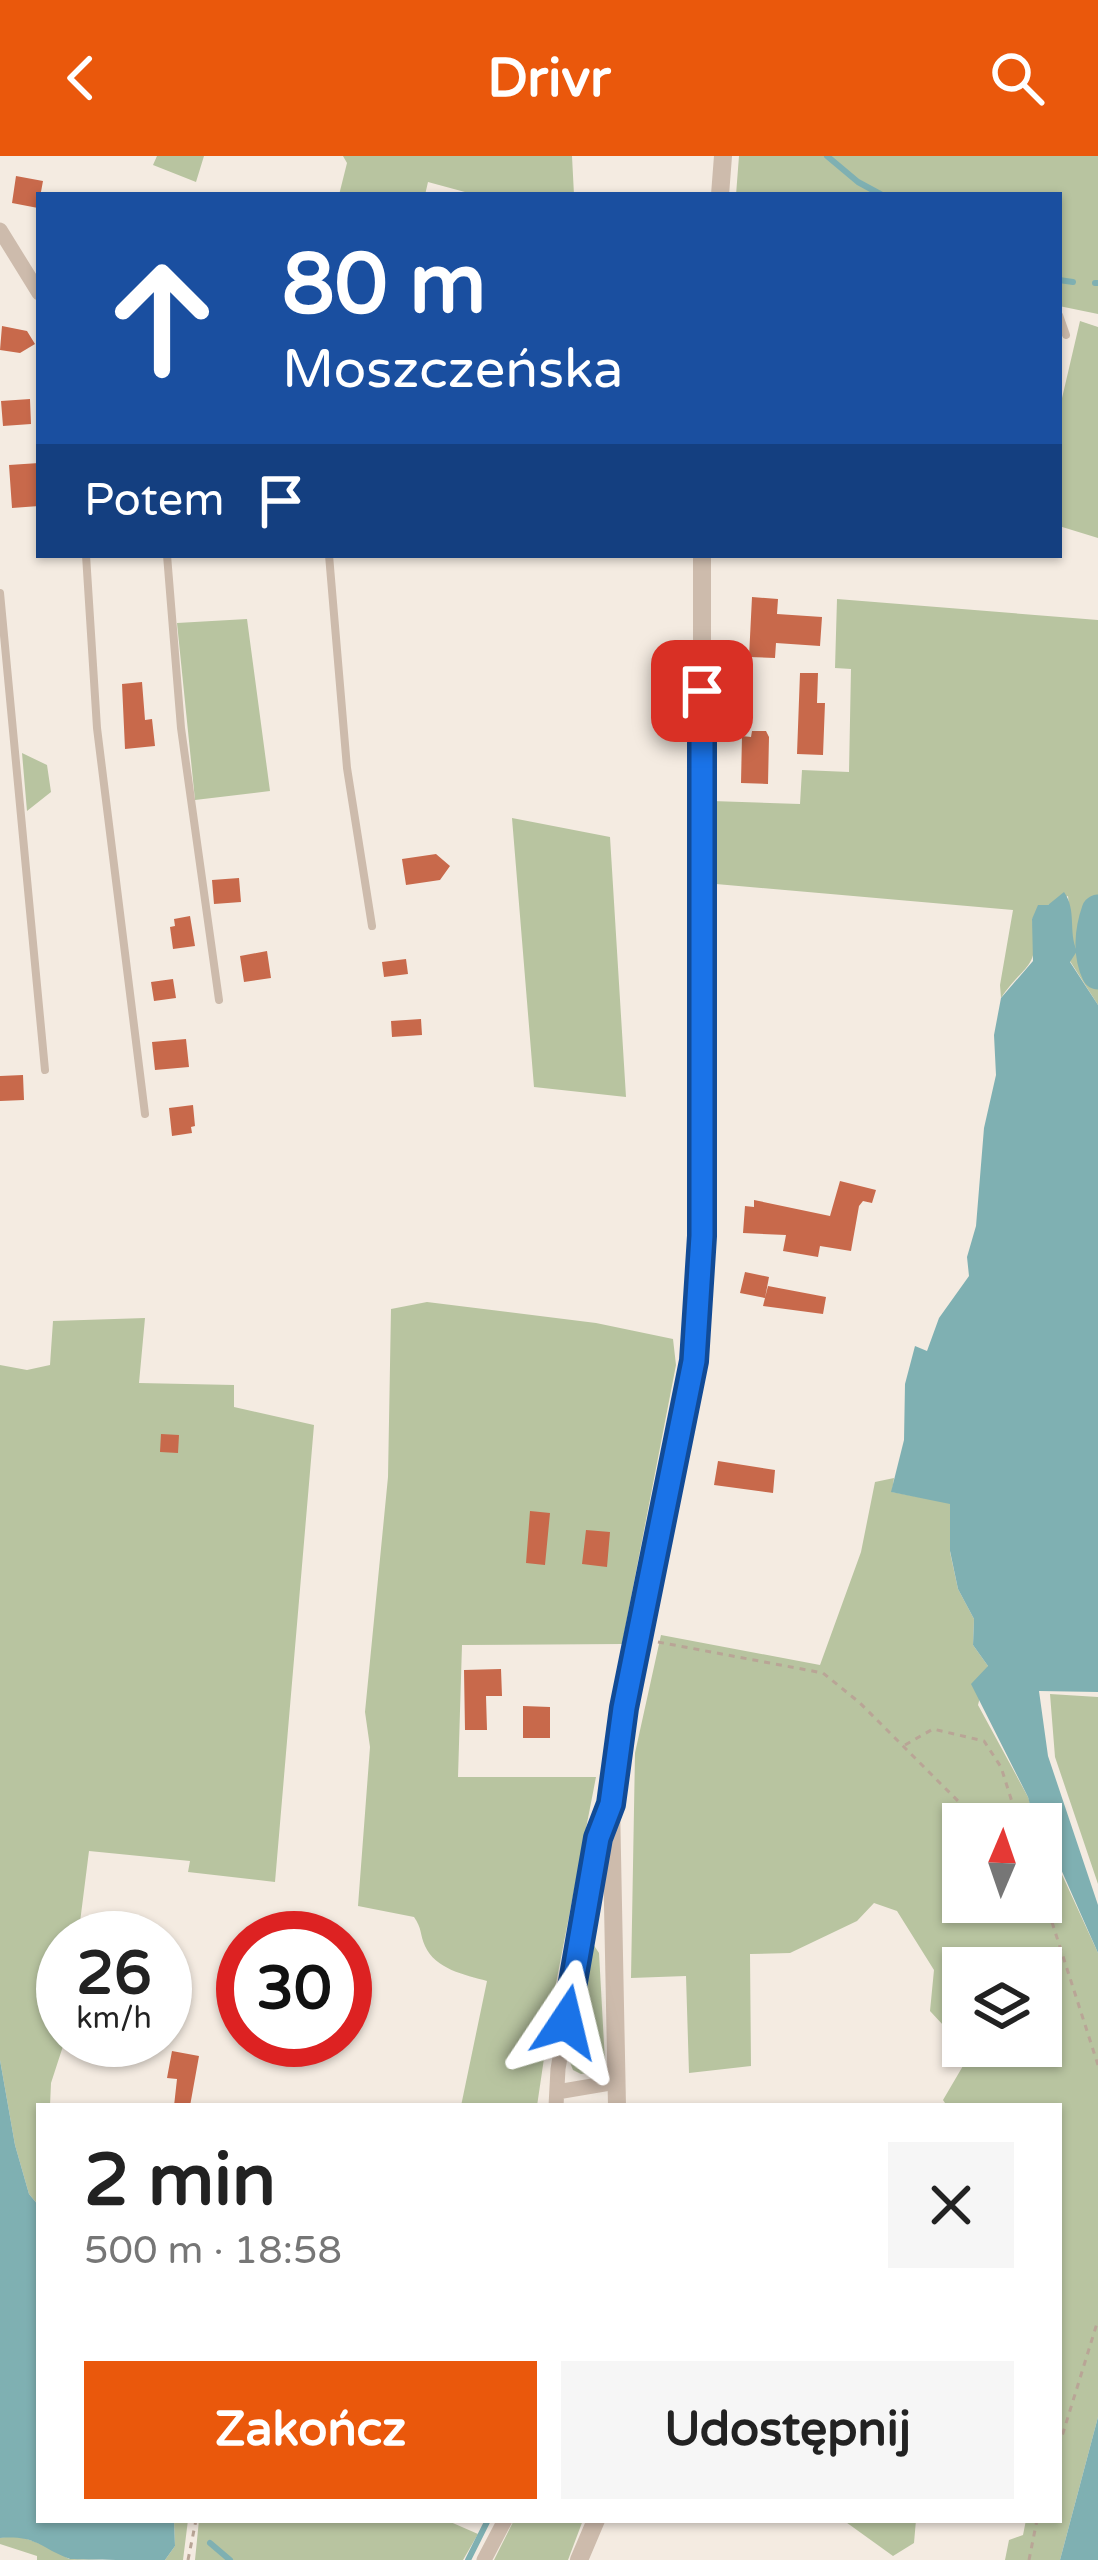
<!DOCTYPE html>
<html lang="pl">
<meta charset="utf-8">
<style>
body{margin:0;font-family:"Varela Round",sans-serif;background:#f6f6f6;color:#222;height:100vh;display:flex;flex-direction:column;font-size:45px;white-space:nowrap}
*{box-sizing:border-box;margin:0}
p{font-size:39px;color:#767676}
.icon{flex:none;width:66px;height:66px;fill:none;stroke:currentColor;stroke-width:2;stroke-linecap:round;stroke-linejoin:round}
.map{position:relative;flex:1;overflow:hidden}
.details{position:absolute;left:36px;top:1947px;width:1026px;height:420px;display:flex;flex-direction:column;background:#fff;border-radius:0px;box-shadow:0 3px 9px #0004}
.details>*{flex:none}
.guide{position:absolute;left:36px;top:36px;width:1026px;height:366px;border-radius:0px;box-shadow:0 3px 9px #0004;background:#1a4fa0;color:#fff;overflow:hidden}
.needle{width:78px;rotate:2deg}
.fabs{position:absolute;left:942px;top:1647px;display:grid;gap:24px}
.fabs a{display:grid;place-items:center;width:120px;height:120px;border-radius:0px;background:#fff;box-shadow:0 3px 9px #0004;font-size:60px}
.speed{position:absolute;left:36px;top:1755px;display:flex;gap:24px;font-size:60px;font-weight:700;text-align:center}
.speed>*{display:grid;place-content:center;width:156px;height:156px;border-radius:50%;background:#fff;box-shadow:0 3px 9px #0004;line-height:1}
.speed small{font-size:30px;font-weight:400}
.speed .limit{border:18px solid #d22;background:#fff;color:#111}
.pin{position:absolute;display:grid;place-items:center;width:102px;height:102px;color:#fff;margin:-51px;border-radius:24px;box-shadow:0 6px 18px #0006}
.me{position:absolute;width:132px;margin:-66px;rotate:10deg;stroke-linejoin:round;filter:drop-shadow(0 0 9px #0008)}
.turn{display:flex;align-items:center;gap:42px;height:252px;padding:0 48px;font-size:54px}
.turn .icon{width:156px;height:156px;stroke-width:2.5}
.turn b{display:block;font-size:84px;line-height:102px}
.then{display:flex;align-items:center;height:114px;padding:0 48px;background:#0003;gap:24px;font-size:45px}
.round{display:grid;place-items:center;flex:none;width:126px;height:126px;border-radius:0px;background:#f6f6f6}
.summary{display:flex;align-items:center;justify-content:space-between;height:204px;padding:0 48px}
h1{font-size:72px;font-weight:800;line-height:90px}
.action{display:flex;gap:24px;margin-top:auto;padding:24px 48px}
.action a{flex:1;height:138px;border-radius:0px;background:#ea580c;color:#fff;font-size:48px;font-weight:800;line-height:138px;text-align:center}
.action a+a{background:#f6f6f6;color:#222}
header{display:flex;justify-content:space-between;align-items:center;height:156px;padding:0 48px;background:#ea580c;color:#fff;font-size:54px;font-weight:800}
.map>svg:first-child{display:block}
.green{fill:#b8c4a0;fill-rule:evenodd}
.water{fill:#7fb0b2}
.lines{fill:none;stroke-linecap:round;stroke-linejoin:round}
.stream{stroke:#7fb0b2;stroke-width:6}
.river{stroke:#7fb0b2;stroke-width:33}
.building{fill:#c8694b}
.path{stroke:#b9a596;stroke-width:3;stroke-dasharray:6 6;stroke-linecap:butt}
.service{stroke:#cdbbac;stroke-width:8}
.minor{stroke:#cdbbac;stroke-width:15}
.tertiary{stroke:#cdbbac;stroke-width:18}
.route-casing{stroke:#114b97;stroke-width:30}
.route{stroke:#1a73e8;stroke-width:21}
</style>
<header><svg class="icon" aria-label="back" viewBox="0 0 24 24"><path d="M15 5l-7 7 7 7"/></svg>Drivr<svg class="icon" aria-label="search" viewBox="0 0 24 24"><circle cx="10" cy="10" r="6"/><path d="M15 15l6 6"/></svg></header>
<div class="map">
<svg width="1098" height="2404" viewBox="0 0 1098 2404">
<rect width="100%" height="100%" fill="#f4ebe1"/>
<!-- green -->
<path class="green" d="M157,0H204L196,26L153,9Z
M343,0H572L574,39H476L428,26L425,39H339L347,7Z
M739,0H1098V158L1059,150V39H736Z
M1080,165L1098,171V382L1059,370V255Z
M837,443L1098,464V849L1070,805L1074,798L1068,740L1048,749L1032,763C1041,814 1025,806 1001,842L1000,829L1013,754L716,728L712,645L800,648L802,614L849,616L851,513L835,512Z
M247,463L270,635L195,644L177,467Z
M22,597L47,609L51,636L27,655Z
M512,662L610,681L626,941L534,931Z
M427,1146L596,1167L673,1183L676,1209L622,1488L462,1489L458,1621H596L552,1848L537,1950H461L487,1825C465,1819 435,1813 425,1790C420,1779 422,1772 414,1761L358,1750L370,1591L365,1556L388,1321L391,1153Z
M145,1162L139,1227L234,1229V1251L314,1269L275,1726L188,1716L190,1705L89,1695L78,1782H63L65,1884L51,1927L50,1950H39V2050L29,2038L15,1989L0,1904V1209L27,1214L50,1209L53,1165Z
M894,1322L892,1336L951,1347L950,1396L958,1433L974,1463L973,1489L988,1510L978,1549L1028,1641L1037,1668H963V1746H1041V1673L1098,1797V2261L1060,2404H1005L1009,2384L1023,2379L1026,2364H1059V1950H947L943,1944L970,1898L930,1855L934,1814L897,1755L874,1747L857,1765L790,1797L750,1798L751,1910L689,1917L686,1820L631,1822L635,1597L661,1479L820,1509L861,1396L875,1326ZM963,1812H1041V1890H963Z
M1050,1538L1098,1541V1728L1055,1601Z
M593,1788L599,1797L605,1906L599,1915L581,1918L573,1914L569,1904L585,1803Z
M174,2364H188L183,2404H165L175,2390Z
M199,2364H446L478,2378L463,2404H195Z
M514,2364H583L568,2404H494Z
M843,2364H916L914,2387L893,2400Z
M16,2379L52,2392L69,2403L103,2404H37V2400L0,2388V2382Z"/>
<!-- water -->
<path class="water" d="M1064,736C1077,754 1068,776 1077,795L1070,806L1098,849V1536L1039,1535L1048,1600L1098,1749V1797L1041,1668L1034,1664L1028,1641L971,1528L988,1510L973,1489L974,1463L958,1433L950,1395V1348L891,1336L904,1284L905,1228L915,1190L927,1195L939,1162L969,1120L967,1101L976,1070L984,972L996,919L994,879L1001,842L1033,805L1032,763L1038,749H1048Z
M0,1904L15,1989L29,2038L39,2050V2364H174L175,2390L165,2404C146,2404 85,2404 70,2403C40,2392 37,2379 0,2382Z
M1098,2261V2404H1060Z"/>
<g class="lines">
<!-- stream -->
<path class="stream" d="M827,0L858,26L882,39
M1059,124L1073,126
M1095,127H1098
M210,2387L230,2404
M468,2404L488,2364"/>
<!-- river -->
<path class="river" d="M1098,755C1091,775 1089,798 1098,817"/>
</g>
<!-- building -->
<path class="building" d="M16,20L43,25L38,52L12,47Z
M2,170L27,175L35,188L20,197L0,194Z
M30,243L31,268L3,270L1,245Z
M39,307V350L12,352L9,309Z
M752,441L778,443L777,458L822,461L820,490L776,487L775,502L749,501Z
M800,517H818L817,547H825L823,599L797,598Z
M142,526L145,564L152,563L155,590L125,593L122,528Z
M752,575H766L769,581L768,628L741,627L742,580L751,581Z
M436,698L450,710L440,724L406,729L402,703Z
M239,722L241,746L214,748L212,724Z
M190,760L195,790L173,793L170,771L175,770L174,763Z
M267,795L271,822L244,826L240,800Z
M406,803L408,818L384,821L382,806Z
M173,823L176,842L154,845L151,826Z
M421,863L422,879L392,881L391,865Z
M186,883L189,911L155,914L152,886Z
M23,919L24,944L0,945V920Z
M193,949L195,970L191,971L192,977L172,980L169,952Z
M840,1025L876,1034L872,1047L863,1045L859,1050L851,1095L820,1090L818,1101L783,1095L786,1079L743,1077L745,1050L754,1051V1044L830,1060Z
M745,1116L769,1121L765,1142L740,1137Z
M768,1130L826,1141L823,1158L763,1150Z
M161,1278L179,1279L178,1297L160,1296Z
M718,1305L775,1314L773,1337L714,1329Z
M530,1355L550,1357L545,1409L526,1407Z
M586,1374L610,1376L607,1411L582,1408Z
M501,1513L502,1540H486L487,1574H465L464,1514Z
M523,1550L550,1551V1582H523Z
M172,1895L199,1900L190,1950H174L177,1923L167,1922Z"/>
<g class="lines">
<!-- path -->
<path class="path" d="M658,1486L823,1517L860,1547L981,1668
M905,1589L933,1573L984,1585L1001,1611L1019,1668
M1041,1732L1098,1909
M1059,2290L1098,2164
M188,2404L196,2364
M1029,2404L1037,2364"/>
<!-- service -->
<path class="service" d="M1059,159L1066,179
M86,399L97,572L145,958
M167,399L181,572L219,844
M329,399L347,612L372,770
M0,437L45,914"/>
<!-- minor -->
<path class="minor" d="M0,74L39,137
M557,1936L616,1926
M556,1950L558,1913L598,1682L609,1653
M484,2404L505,2364"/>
<!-- tertiary -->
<path class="tertiary" d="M720,39L723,0
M617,1950L611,1648L624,1552L694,1205L702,1080V399
M579,2404L596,2364"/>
</g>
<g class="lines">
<defs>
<path id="route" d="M566,1866L598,1682L611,1648L624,1552L694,1205L702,1080V535"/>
</defs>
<!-- route casing -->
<use href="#route" class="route-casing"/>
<!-- route -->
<use href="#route" class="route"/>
</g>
</svg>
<div class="fabs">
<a><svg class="needle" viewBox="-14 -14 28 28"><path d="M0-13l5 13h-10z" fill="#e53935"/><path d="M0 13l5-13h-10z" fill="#767676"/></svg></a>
<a><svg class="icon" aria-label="layers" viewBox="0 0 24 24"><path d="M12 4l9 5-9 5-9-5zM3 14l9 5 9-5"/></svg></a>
</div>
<div class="speed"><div>26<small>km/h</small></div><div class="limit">30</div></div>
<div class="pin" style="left:702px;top:535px;background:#d93025"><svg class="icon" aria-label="arrive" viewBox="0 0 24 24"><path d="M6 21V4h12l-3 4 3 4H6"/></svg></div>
<svg class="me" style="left:566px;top:1866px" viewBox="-20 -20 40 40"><path d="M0-17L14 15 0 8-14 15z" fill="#1a73e8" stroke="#fff" stroke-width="4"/></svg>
<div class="guide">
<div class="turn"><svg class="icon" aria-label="ahead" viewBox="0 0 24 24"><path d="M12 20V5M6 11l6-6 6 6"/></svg><div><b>80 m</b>Moszczeńska</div></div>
<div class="then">Potem<svg class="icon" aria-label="arrive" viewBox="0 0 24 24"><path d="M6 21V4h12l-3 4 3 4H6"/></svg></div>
</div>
<section class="details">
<div class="summary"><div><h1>2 min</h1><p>500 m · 18:58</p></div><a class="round"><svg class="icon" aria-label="close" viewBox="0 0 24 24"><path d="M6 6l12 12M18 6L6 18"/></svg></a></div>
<div class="action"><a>Zakończ</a><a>Udostępnij</a></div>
</section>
</div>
